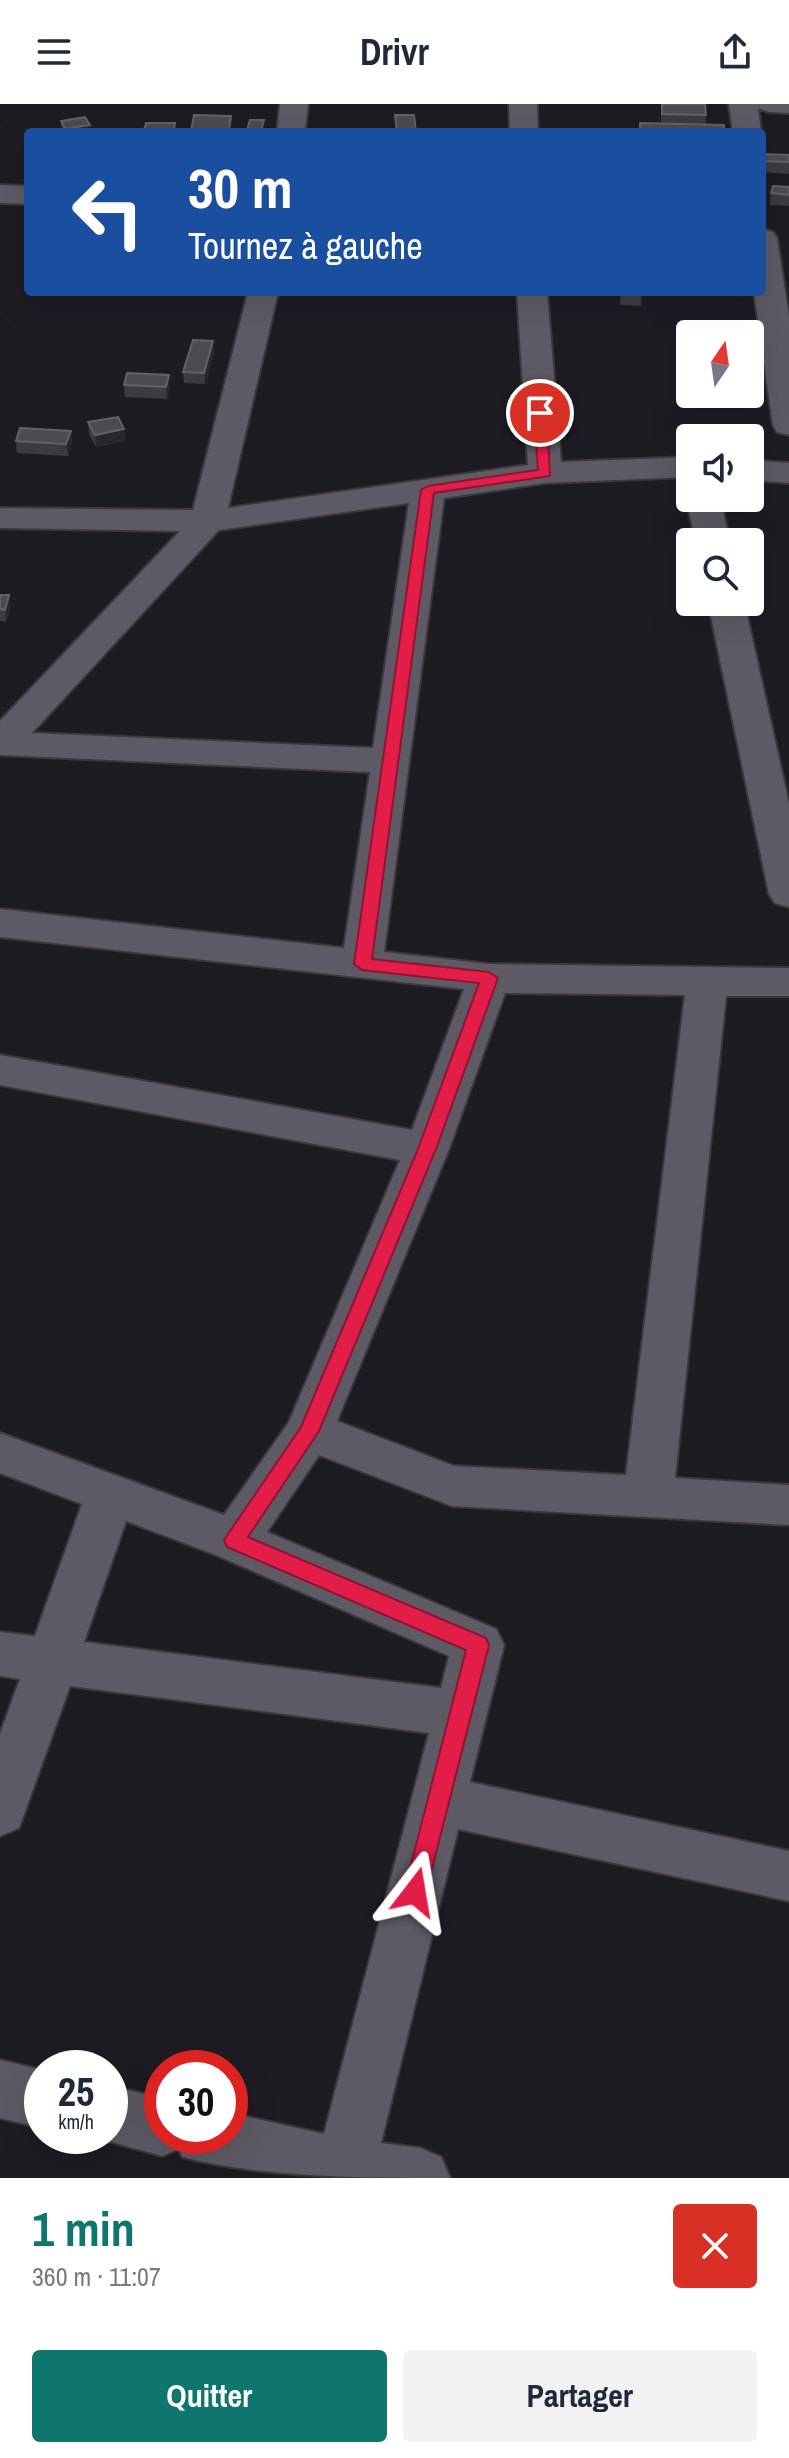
<!DOCTYPE html>
<html lang="fr">
<meta charset="utf-8">
<style>
body{margin:0;font-family:"Archivo Narrow",sans-serif;background:#f2f2f3;color:#1f2937;height:100vh;display:flex;flex-direction:column;font-size:30px;white-space:nowrap}
*{box-sizing:border-box;margin:0}
p{font-size:26px;color:#747a83}
.icon{flex:none;width:44px;height:44px;fill:none;stroke:currentColor;stroke-width:2;stroke-linecap:round;stroke-linejoin:round}
.map{position:relative;height:2074px;overflow:hidden}
.details{display:flex;flex-direction:column;background:#fff;flex:1}
.details>*{flex:none}
.top-card{position:absolute;left:24px;top:24px;width:742px;height:168px;border-radius:8px;box-shadow:0 8px 32px #0002;background:#1a4fa0;color:#fff;overflow:hidden}
.needle{width:52px;rotate:13deg}
.controls{position:absolute;left:676px;top:216px;display:grid;gap:16px}
.controls a{display:grid;place-items:center;width:88px;height:88px;border-radius:8px;background:#fff;box-shadow:0 8px 32px #0002;font-size:40px}
.speed{position:absolute;left:24px;top:1946px;display:flex;gap:16px;font-size:40px;font-weight:700;text-align:center}
.speed>*{display:grid;place-content:center;width:104px;height:104px;border-radius:50%;background:#fff;box-shadow:0 8px 32px #0002;line-height:1}
.speed small{font-size:20px;font-weight:400}
.speed .limit{border:12px solid #d22;background:#fff;color:#111}
.pin{position:absolute;display:grid;place-items:center;width:68px;height:68px;color:#fff;margin:-34px;border:4px solid #fff;border-radius:50%;box-shadow:0 2px 8px #0007}
.me{position:absolute;width:88px;margin:-44px;rotate:14deg;stroke-linejoin:round;filter:drop-shadow(0 0 6px #0008)}
.turn{display:flex;align-items:center;gap:28px;height:168px;padding:0 32px;font-size:36px}
.turn .icon{width:104px;height:104px;stroke-width:2.5}
.turn b{display:block;font-size:56px;line-height:68px}
.round{display:grid;place-items:center;flex:none;width:84px;height:84px;border-radius:8px;background:#f2f2f3}
.summary{display:flex;align-items:center;justify-content:space-between;height:136px;padding:0 32px}
h1{font-size:48px;font-weight:700;line-height:60px;color:#0f766e}
.action{display:flex;gap:16px;margin-top:auto;padding:16px 32px}
.action a{flex:1;height:92px;border-radius:8px;background:#0f766e;color:#fff;font-size:32px;font-weight:700;line-height:92px;text-align:center}
.action a+a{background:#f2f2f3;color:#1f2937}
header{display:flex;justify-content:space-between;align-items:center;height:104px;padding:0 32px;background:#fff;font-size:36px;font-weight:700}
.map>svg:first-child{display:block}
.lines{fill:none;stroke-linecap:round;stroke-linejoin:round}
.minor-casing{stroke:#3a383d;stroke-width:4}
.minor{fill:#5d5a63;fill-rule:evenodd}
.wall{fill:#3d3b41}
.shaded-wall{fill:#29272e}
.building{fill:#4d4b52;stroke:#636167;stroke-width:2}
.route{fill:#e11d48;stroke:#92132f;stroke-width:2}
</style>
<header><svg class="icon" aria-label="menu" viewBox="0 0 24 24"><path d="M4 6h16M4 12h16M4 18h16"/></svg>Drivr<svg class="icon" aria-label="share" viewBox="0 0 24 24"><path d="M12 15V3M7 8l5-5 5 5M5 13v7h14v-7"/></svg></header>
<div class="map">
<svg width="789" height="2074" viewBox="0 0 789 2074">
<rect width="100%" height="100%" fill="#1e1c23"/>
<g class="lines">
<defs>
<path id="minor" d="M280,0H308L305,28H277Z
M509,0H537L538,28H510Z
M729,0H789V9L769,8L758,4L761,28H733Z
M0,81L28,82V100L0,99Z
M762,125L773,128L777,134L789,213V331L777,328L773,321L754,188H762Z
M248,188H278L228,404L528,361L517,188H547L561,358L690,353V373L545,379L444,394L384,848L489,860L789,864V892H726L675,1374L789,1381V1421L452,1402L319,1351L267,1428L496,1525L504,1541L470,1678L789,1747V1797L458,1725L381,2039L420,2044L441,2053L450,2074C362,2074 265,2074 182,2053L179,2045L162,2052L90,2032H110V1982L162,1994V2032H230V2009L324,2030L429,1629L70,1582L19,1724L0,1732V1630L20,1575L0,1572V1528L35,1532L82,1400L0,1369V1329L224,1411L289,1318L400,1056L0,981V951L412,1026L464,885L0,833V805L344,844L370,668L0,651V617L180,427L0,424V404L193,406ZM409,399L373,644L32,629L219,426ZM505,889L685,891L626,1371L454,1362L337,1317L449,1045ZM126,1417L216,1451L449,1552L441,1584L84,1538Z
M750,356L789,359V379L750,376Z
M690,388V394H720L730,438H696L686,394Z
M708,498H744L789,700V803L775,799L769,790Z
M0,1956L42,1966V2024L0,2014Z"/>
</defs>
<!-- minor casing -->
<use href="#minor" class="minor-casing"/>
<!-- minor -->
<use href="#minor" class="minor"/>
</g>
<!-- wall -->
<path class="wall" d="M661,0H705L706,21L661,19Z
M61,17L91,28H62Z
M175,19V28H144V26Z
M762,50L789,51V70L762,68Z
M789,83V102L770,101L771,89Z
M621,188H642L641,202L620,201Z
M214,249L205,280L184,279L183,268Z
M124,281L170,283L167,295L125,293Z
M88,318L124,325L125,337L96,343L89,330Z
M71,327L72,339L68,352L17,349L16,337Z
M0,491L11,503L6,518L0,517Z"/>
<!-- shaded-wall -->
<path class="shaded-wall" d="M90,21L91,28H65V25Z
M213,237L214,249L205,280L204,269Z
M169,271L170,283L167,295L166,283Z
M124,325L125,337L96,343L95,331Z
M71,327L72,339L68,352L66,340Z
M9,491L11,503L6,518L5,506Z"/>
<!-- building -->
<path class="building" d="M662,0H705L706,11L662,10Z
M194,11L231,12L229,27H191Z
M395,11H414L416,28H397Z
M85,13L90,21L65,25L61,17Z
M250,16H264L261,27L247,26Z
M146,19H175L174,26H144Z
M640,19L724,21V28H640Z
M762,50L789,51V58L762,57Z
M773,82L789,83V91L771,89Z
M621,188H642L641,190L621,189Z
M193,236L213,237L204,269L183,268Z
M127,269L169,271L166,283L124,281Z
M118,313L124,325L95,331L88,318Z
M20,324L71,327L66,340L16,337Z
M0,491H9L5,506L0,505Z"/>
<!-- route -->
<path class="route" d="M540,305L547,309L550,372L434,389L372,855L489,868L498,874L436,1045L319,1327L248,1433L486,1534L489,1541L426,1788L423,1796L415,1799L407,1796L404,1788L466,1546L227,1443L224,1436L301,1323L418,1045L479,879L362,866L354,860L421,386L428,382L538,366L534,309Z"/>
</svg>
<div class="controls">
<a><svg class="needle" viewBox="-14 -14 28 28"><path d="M0-13l5 13h-10z" fill="#e53935"/><path d="M0 13l5-13h-10z" fill="#747a83"/></svg></a>
<a><svg class="icon" aria-label="sound" viewBox="0 0 24 24"><path d="M4 9h4l5-4v14l-5-4H4zM17 9q2 3 0 6"/></svg></a>
<a><svg class="icon" aria-label="search" viewBox="0 0 24 24"><circle cx="10" cy="10" r="6"/><path d="M15 15l6 6"/></svg></a>
</div>
<div class="speed"><div>25<small>km/h</small></div><div class="limit">30</div></div>
<div class="pin" style="left:540px;top:309px;background:#d93025"><svg class="icon" aria-label="arrive" viewBox="0 0 24 24"><path d="M6 21V4h12l-3 4 3 4H6"/></svg></div>
<svg class="me" style="left:415px;top:1788px" viewBox="-20 -20 40 40"><path d="M0-17L14 15 0 8-14 15z" fill="#e11d48" stroke="#fff" stroke-width="4"/></svg>
<div class="top-card">
<div class="turn"><svg class="icon" aria-label="left" viewBox="0 0 24 24"><path d="M17 20v-9H6M10 6l-5 5 5 5"/></svg><div><b>30 m</b>Tournez à gauche</div></div>
</div>
</div>
<section class="details">
<div class="summary"><div><h1>1 min</h1><p>360 m · 11:07</p></div><a class="round" style="background:#d93025;color:#fff"><svg class="icon" aria-label="close" viewBox="0 0 24 24"><path d="M6 6l12 12M18 6L6 18"/></svg></a></div>
<div class="action"><a>Quitter</a><a>Partager</a></div>
</section>
